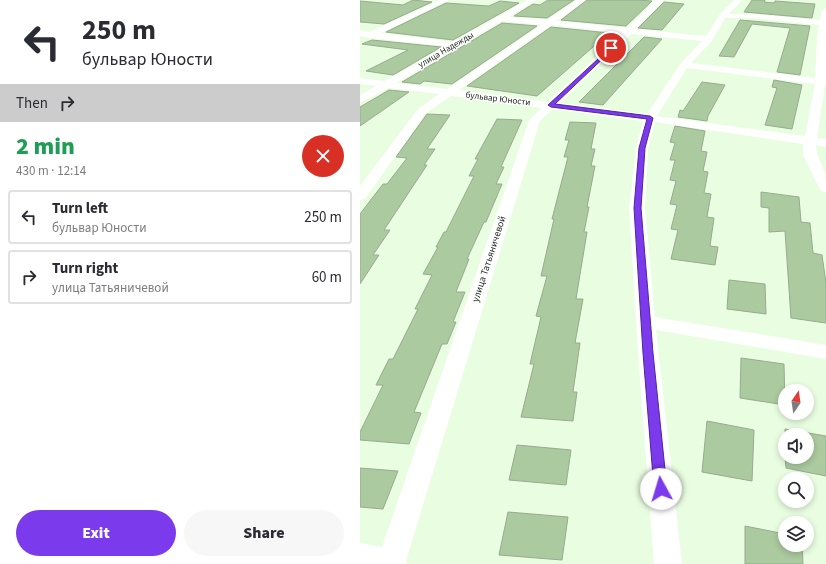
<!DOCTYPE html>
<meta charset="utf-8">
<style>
body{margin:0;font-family:"Source Sans 3",sans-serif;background:#f7f7f7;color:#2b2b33;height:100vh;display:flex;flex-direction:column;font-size:15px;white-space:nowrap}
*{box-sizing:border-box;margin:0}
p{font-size:13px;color:#7c7c81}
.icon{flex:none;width:22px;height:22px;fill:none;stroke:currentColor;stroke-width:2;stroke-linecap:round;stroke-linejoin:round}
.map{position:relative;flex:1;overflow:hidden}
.panel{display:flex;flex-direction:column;background:#fff;width:360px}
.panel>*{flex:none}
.guide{background:#fff;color:#2b2b33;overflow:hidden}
.needle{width:26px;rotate:13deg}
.fabs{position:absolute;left:418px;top:384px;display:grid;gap:8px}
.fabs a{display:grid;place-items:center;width:36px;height:36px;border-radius:50%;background:#fff;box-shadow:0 2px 6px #0003;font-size:20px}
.pin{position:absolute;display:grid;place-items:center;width:34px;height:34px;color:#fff;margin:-17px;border:2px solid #fff;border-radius:50%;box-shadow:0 1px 4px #0007}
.me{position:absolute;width:44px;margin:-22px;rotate:354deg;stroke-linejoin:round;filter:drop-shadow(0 0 3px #0008)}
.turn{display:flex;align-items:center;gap:14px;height:84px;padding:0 16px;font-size:18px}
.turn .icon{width:52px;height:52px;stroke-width:2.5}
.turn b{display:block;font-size:28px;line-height:34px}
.then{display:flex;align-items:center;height:38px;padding:0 16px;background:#0003;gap:8px;font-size:15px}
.round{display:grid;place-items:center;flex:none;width:42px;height:42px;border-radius:21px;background:#f7f7f7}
.summary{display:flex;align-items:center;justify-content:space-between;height:68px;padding:0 16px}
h1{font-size:24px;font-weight:800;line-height:30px;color:#1e9e55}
.action{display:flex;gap:8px;margin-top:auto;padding:8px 16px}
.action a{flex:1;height:46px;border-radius:24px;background:#7c3aed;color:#fff;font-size:16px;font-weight:800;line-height:46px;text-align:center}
.action a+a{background:#f7f7f7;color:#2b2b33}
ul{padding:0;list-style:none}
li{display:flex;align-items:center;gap:12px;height:54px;margin:0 8px 6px;padding:0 8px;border:2px solid #e1e1e2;border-radius:4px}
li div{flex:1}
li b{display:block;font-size:15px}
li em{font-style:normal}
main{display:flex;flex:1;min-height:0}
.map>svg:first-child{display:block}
.building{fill:#abca9f;stroke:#98aa90}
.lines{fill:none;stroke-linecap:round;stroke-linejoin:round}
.street{fill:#fff;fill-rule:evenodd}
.route{fill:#7c3aed;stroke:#51269a}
.labels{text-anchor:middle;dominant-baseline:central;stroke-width:3;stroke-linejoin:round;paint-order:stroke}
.far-street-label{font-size:9px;fill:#1c241a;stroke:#fff}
.street-label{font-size:10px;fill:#1c241a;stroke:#fff}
</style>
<main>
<section class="panel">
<div class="guide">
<div class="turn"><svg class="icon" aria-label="left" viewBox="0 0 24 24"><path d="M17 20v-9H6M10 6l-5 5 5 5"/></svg><div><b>250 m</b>бульвар Юности</div></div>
<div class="then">Then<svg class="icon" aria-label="right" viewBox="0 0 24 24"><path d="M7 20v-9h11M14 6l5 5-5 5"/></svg></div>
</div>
<div class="summary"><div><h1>2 min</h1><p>430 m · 12:14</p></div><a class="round" style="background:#d93025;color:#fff"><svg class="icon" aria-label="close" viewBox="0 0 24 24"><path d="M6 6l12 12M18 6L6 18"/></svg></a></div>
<ul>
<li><svg class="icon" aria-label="left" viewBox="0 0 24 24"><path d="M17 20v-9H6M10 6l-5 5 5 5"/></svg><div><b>Turn left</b><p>бульвар Юности</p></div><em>250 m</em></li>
<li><svg class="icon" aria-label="right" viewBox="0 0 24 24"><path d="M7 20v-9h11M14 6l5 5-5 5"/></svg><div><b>Turn right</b><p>улица Татьяничевой</p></div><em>60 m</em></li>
</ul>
<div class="action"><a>Exit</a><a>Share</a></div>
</section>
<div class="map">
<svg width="466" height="564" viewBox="0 0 466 564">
<rect width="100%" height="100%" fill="#e9fde1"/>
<!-- building -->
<path class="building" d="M53,0L72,2L24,24L0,22V1L43,5Z
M188,0H214L187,18L154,16L173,4L180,5Z
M227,0H277L292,1L266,26L201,20Z
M392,0H405L404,2L414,3L415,1L455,4L452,18L384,12Z
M140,1L159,3L93,40L26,32L86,3L129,6Z
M304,2L324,4L302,30L278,28Z
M380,20L450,26L440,75L417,72L430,28L392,24L374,57L359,56Z
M142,23L177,26L92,84L64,81L60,84L42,82Z
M191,27L249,33L177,96L107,86Z
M284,37L302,39L243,105L219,102Z
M12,40L81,47L33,75L6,71L48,50L2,44Z
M414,80L442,85L432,129L405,125L417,88L412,87Z
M342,82L365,85L348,116L347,121L318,117L320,110L323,111Z
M29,90L49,92L0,126V107Z
M67,114L90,115L67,149H75L64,165H67L24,230H30L13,255H19L0,284V214L23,184H27L47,158L36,157Z
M137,119L162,120L141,167H144L136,184H142L126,222H124L107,259H109L96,292H105L93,322H96L87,344H82L54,412L61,413L49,444L0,440V432L23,385H16L29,359H33L58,309H55L72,275L63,274L78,247H76L84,232H86L114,176H109L118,159H115Z
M210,122L236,123L231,149H235L231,166H235L227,207H229L224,232H227L216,299H223L215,343H220L213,392H217L213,421L161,417L174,364H170L181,317L176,316L187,276H181L194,219H192L208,157H204L209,140H205Z
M315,126L345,131L341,151L347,152L343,171L348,172L344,193L351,194L347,217L354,218L350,246L358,247L355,265L311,259L318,230L311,229L317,205L310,204L316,181L310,180L315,160H310L315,143L310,142Z
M401,192L439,197L441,222L450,223L453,253L462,255L466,283V323L431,318L425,231L409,232V208L401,207Z
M369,280L405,284L406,314L367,309Z
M381,358L424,364L425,405L380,398Z
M347,421L394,430L392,481L342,472Z
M425,429L466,436V476L426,468L425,457H447V435H425V445Z
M157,445L211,450L206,485L149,480Z
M0,468L38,471L23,509L0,507Z
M148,512L208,517L202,560L139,555Z
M385,526L425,534V545H442L443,564H385Z"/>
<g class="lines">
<!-- street -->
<path class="street" d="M79,0H89L21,33L93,42L167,0H176L149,17L187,20L217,0H226L197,21L267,28L296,0H304L275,29L346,36L360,14L374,0H382L369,14H393L460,20L462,10L466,8V85H465L457,138L466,139V147L456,145C456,156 462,163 465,173C466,178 466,186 466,192L461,191L459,188L443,155V144L295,122L288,148L285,208L295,317L466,345V359L296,330L322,564H294L278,353L269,208L276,148L283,121L193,109L180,121L46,561L47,564H0V543L22,547L169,120L182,108L91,96L66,113L5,199L0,200V186L58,109L79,94L29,88L0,103V95L16,86L0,84V78L25,81L86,46L10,38L0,36V30L10,32ZM365,18H393L459,25L457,38L455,78L331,63L352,41ZM142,21L181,25L87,89L37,83ZM191,25L262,33L188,102L99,90ZM271,34L342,41L321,63L287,114L200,103ZM327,68L455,84L445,136L297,116Z"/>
</g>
<!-- route -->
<path class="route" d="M251,47L253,49L195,104L290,116L293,118L285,148L281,208L293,353L307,489L305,493L301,495L296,493L294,489L283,353L274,208L279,148L287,119L191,107L188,105Z"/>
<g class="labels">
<!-- far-street labels -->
<g class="far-street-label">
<text transform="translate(86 50) rotate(-30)">улица Надежды</text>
<text transform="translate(138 99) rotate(7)">бульвар Юности</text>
</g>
<!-- street labels -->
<g class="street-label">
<text transform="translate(129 259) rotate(-72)">улица Татьяничевой</text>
</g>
</g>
</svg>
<div class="fabs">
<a><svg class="needle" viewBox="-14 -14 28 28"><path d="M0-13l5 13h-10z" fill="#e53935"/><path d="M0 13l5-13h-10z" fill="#7c7c81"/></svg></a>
<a><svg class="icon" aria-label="sound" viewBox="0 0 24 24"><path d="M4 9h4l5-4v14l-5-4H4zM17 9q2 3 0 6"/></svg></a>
<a><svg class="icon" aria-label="search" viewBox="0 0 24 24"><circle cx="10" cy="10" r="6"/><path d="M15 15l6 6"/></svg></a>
<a><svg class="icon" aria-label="layers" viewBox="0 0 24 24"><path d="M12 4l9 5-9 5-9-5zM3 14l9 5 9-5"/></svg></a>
</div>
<div class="pin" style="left:251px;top:48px;background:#d93025"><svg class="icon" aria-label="arrive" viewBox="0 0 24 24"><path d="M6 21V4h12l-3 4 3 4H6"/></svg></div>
<svg class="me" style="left:301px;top:489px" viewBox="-20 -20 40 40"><circle r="19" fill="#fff"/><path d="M0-13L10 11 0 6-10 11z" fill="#7c3aed"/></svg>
</div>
</main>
